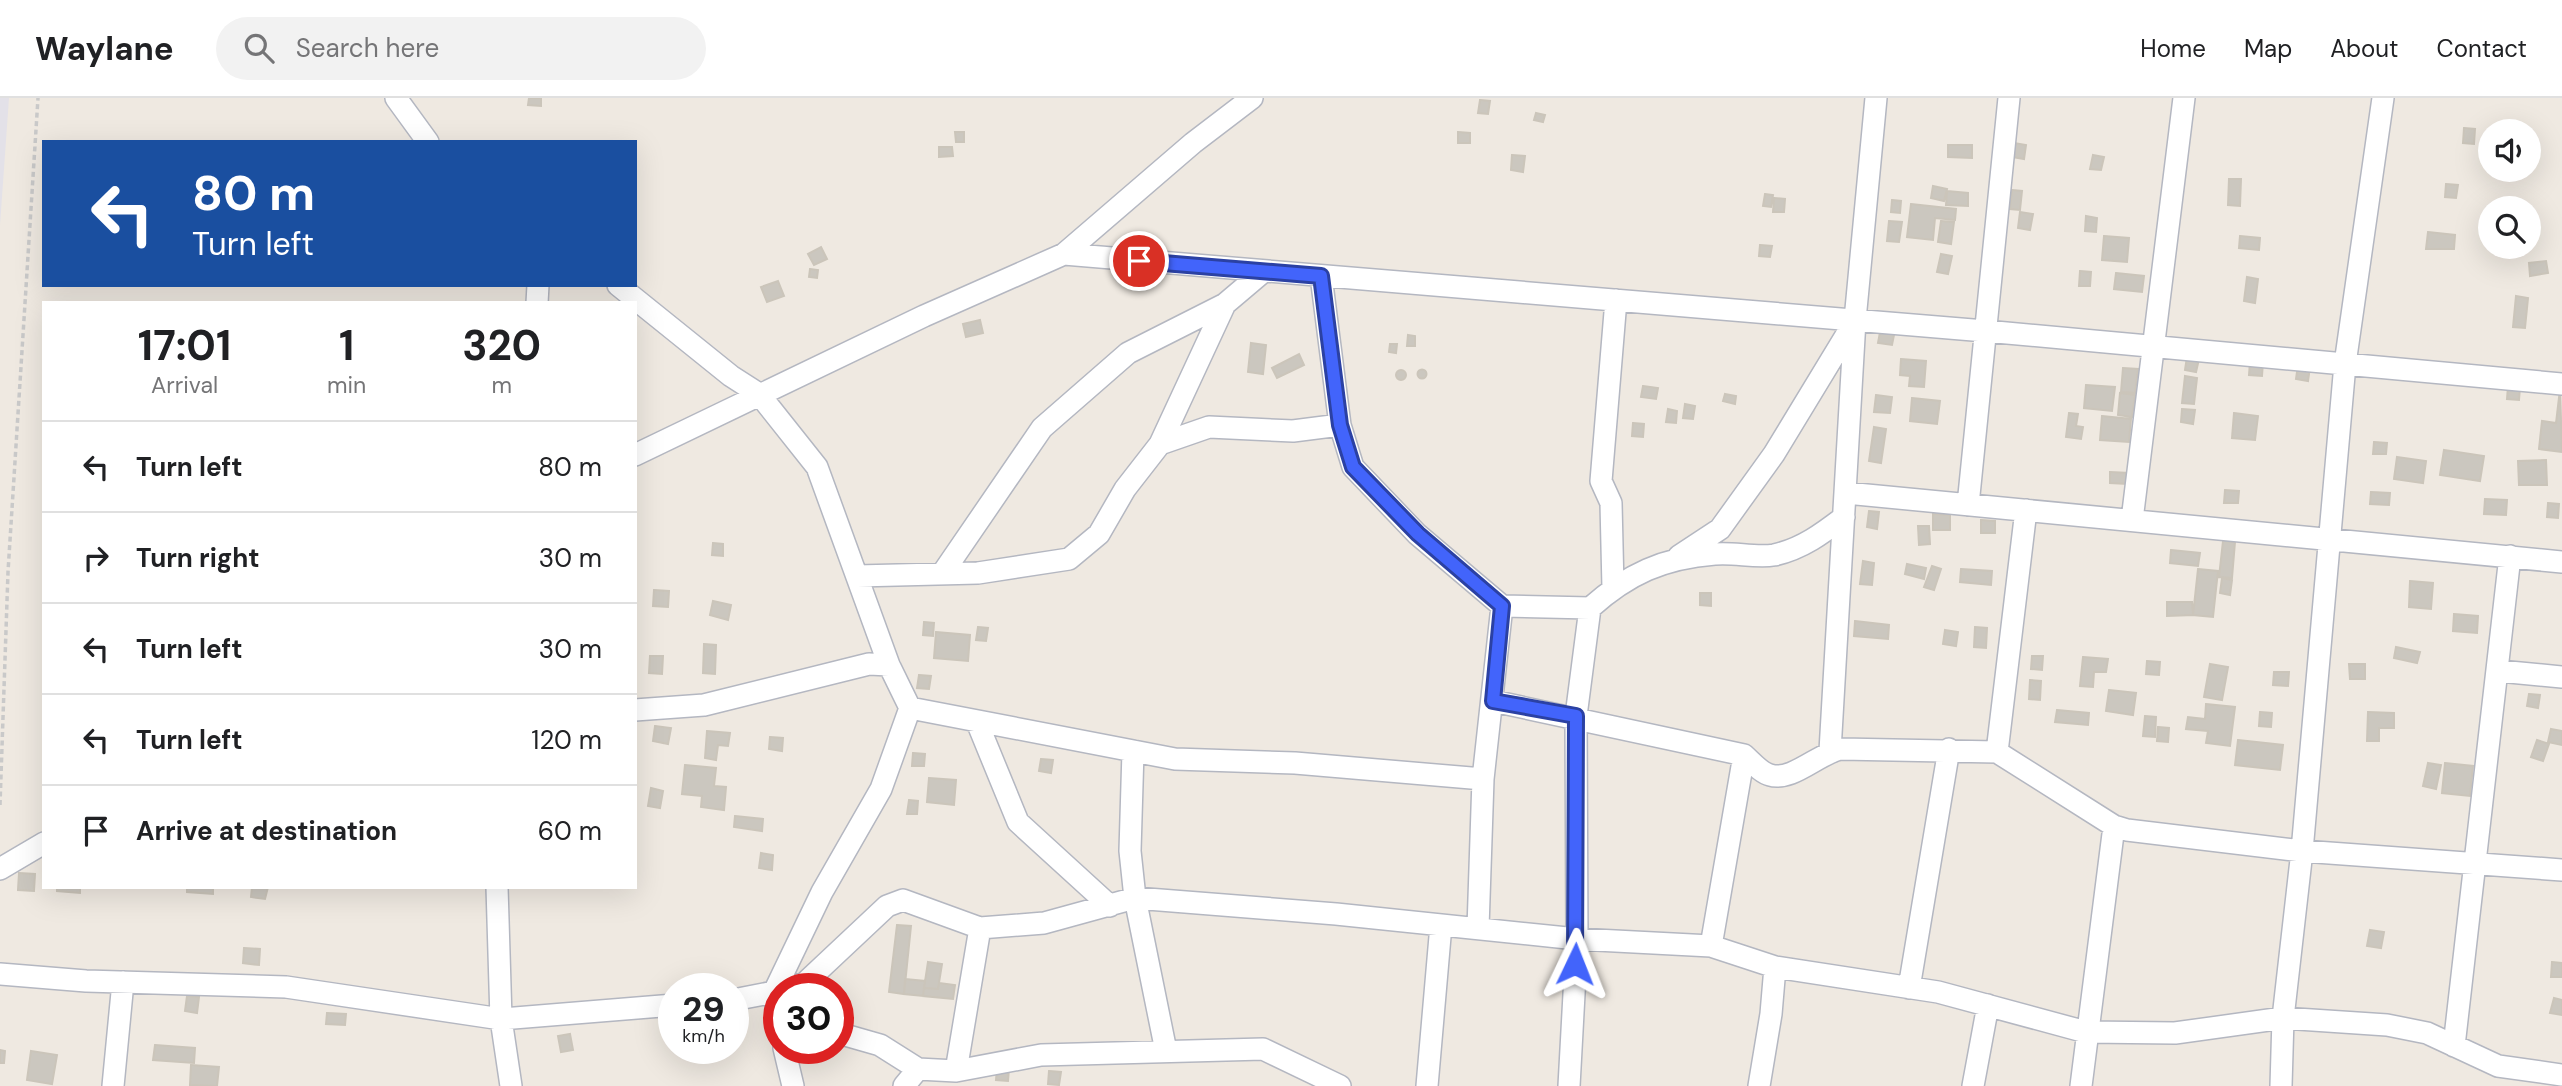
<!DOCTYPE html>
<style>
body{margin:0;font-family:"DM Sans",sans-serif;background:#f2f2f2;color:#202124;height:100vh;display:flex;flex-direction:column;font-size:26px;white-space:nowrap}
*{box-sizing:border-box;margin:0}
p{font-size:23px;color:#757577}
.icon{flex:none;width:38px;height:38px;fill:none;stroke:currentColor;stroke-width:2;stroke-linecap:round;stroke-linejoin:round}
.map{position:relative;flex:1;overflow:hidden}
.drawer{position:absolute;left:42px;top:203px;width:595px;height:588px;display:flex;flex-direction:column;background:#fff;border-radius:0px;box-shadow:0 7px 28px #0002}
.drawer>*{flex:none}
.guide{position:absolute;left:42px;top:42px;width:595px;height:147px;border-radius:0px;box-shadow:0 7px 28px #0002;background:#1a4fa0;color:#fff;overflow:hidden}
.fabs{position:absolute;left:2478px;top:21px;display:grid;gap:14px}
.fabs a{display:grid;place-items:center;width:63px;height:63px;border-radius:50%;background:#fff;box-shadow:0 7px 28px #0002;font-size:35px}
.speed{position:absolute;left:658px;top:875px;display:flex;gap:14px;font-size:35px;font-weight:700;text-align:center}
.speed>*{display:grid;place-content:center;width:91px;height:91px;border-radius:50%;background:#fff;box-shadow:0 7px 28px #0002;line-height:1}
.speed small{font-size:18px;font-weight:400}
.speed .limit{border:10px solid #d22;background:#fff;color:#111}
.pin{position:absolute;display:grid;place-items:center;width:60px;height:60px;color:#fff;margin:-30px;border:4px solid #fff;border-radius:50%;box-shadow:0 2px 7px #0007}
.me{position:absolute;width:77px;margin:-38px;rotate:2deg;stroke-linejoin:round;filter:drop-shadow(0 0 5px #0008)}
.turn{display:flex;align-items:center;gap:24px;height:147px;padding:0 35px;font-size:32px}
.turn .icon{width:91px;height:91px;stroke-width:2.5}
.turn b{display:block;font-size:49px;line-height:60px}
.eta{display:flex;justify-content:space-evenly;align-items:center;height:119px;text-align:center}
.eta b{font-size:42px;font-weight:700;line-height:49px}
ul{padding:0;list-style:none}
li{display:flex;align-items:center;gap:21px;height:91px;padding:0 35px;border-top:2px solid #e0e0e0}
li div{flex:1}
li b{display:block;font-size:26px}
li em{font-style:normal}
header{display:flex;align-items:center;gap:42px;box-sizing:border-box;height:98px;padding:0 35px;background:#fff;border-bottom:2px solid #e0e0e0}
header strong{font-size:33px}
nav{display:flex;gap:38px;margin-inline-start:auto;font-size:24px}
.search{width:490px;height:63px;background:#f2f2f2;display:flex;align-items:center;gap:18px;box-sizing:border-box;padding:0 24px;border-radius:38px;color:#757577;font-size:26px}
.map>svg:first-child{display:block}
.industrial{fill:#e3e1e8}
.building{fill:#cbc7bf;stroke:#cbc5ba;stroke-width:2}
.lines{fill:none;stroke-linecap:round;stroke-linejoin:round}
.street-casing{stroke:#b4b7c1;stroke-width:24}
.path{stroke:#c9c9c9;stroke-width:3.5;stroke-dasharray:5 3.5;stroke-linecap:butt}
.street{stroke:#fff;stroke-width:21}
.route-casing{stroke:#2b41a3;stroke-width:18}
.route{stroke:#4264fb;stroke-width:12}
</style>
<header>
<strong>Waylane</strong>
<div class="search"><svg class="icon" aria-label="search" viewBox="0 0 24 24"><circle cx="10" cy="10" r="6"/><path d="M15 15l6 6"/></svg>Search here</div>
<nav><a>Home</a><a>Map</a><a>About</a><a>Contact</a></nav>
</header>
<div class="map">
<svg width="2562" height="988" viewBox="0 0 2562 988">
<rect width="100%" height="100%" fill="#efe9e1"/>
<!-- industrial -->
<path class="industrial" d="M0,0H9L0,127Z"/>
<!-- building -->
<path class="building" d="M529,0H541V8L528,7Z
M1480,2L1490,3L1488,16L1478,15Z
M1536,15L1545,17L1543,24L1534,22Z
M2464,30L2475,31L2474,46L2463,45Z
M955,34H964V44H956Z
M1458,34L1470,35V45H1458Z
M2014,45L2026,47L2024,61L2012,59Z
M1948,47H1972V60L1948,59Z
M939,49H952L953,58L939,59Z
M1512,57L1525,58L1523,74L1511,72Z
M2093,57L2104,59L2101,72L2090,71Z
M2229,81H2241L2240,108L2228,107Z
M2446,86L2458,87L2456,100L2445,99Z
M1933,88L1947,91L1944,103L1931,100Z
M2012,92L2022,93L2020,112L2010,111Z
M1947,93L1968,95V108L1946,107Z
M1765,96L1773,97L1771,109L1763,108Z
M1774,100L1785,101L1784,114H1773Z
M1892,102L1901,103L1900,115L1891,114Z
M1911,106L1956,111L1955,122L1935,120L1933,142L1907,139Z
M2020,114L2033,116L2030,132L2018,130Z
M2086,118L2097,120L2096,134L2085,133Z
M1889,123L1902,124L1899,144L1887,143Z
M1941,123L1954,124L1951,146L1938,144Z
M2428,134L2455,137L2454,151H2426Z
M2104,138L2129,140L2127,164L2102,162Z
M2240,138L2260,140L2259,152L2239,150Z
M1760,147L1772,148L1770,159L1759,158Z
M821,149L827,161L814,167L808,156Z
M1941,156L1952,158L1948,176L1937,174Z
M2546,163L2548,175L2530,178L2529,165Z
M810,171L818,172L817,180L809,179Z
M2080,173L2091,174L2090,188H2079Z
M2116,175L2144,178L2142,194L2114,191Z
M2247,179L2258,181L2255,205L2244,203Z
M778,183L784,198L767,204L761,189Z
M2516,198L2528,200L2525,230L2513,229Z
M980,222L983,235L966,239L963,226Z
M1881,229L1895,232L1892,247L1878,245Z
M1408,237L1415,238V248H1407Z
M1251,245L1266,247L1263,276L1248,274Z
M1390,246H1397L1396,255L1389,254Z
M1299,256L1304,267L1277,280L1272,270Z
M2187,259L2199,261L2196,274L2185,272Z
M1901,261L1926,263L1924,289L1909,288L1910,278L1900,277Z
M2250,264H2263L2262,278L2249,277Z
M2298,267L2310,269L2308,283L2296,281Z
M2123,270L2138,271L2135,295L2121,294Z
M1417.5 276a4.5 4.5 0 1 1 9 0a4.5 4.5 0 1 1-9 0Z
M1396 277a5 5 0 1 1 10 0a5 5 0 1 1-10 0Z
M2185,278L2197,280L2194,306L2182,305Z
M2086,287L2115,289L2112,313L2084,310Z
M1643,288L1658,290L1656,301L1641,299Z
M2508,288L2520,289L2519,302L2507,301Z
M2560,291L2562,354L2539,351L2542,323L2556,325Z
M2120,295L2135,297L2132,319L2118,317Z
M1725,296L1736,298L1735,306L1723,303Z
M1876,297L1892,299L1890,315L1874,314Z
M1912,300L1940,303L1937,326L1910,323Z
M1685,306L1695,308L1693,321L1683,320Z
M1668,311L1677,313L1676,325L1666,324Z
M2182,311L2195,312L2193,326L2181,324Z
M2069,315L2078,316L2076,328L2083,329L2081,341L2066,339Z
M2234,315L2258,318L2255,342L2232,340Z
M2102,318L2131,321L2129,344L2100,342Z
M1633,325L1644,326L1643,339L1632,338Z
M1874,329L1886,331L1881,365L1869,363Z
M2374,344L2387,345L2386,356H2373Z
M2444,352L2484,358L2480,383L2440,377Z
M2397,359L2426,363L2423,385L2394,381Z
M2546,362L2547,387H2519L2518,363Z
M2110,374L2129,375L2128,386L2110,385Z
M2225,392L2239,393L2238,405H2224Z
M2371,394L2390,395L2389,407L2370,406Z
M2485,401L2507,402L2506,417L2484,416Z
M2548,405L2559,406L2558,420L2547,419Z
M1869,413L1879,414L1877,431L1867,429Z
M1933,416L1950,417V432H1933Z
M1981,422L1995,423V435H1981Z
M1918,428H1929L1930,446L1919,447Z
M2223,443L2235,444L2232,480L2219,479Z
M713,445L723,446V458L712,457Z
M2171,452L2200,455L2198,468L2170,465Z
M1863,463L1874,465L1872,487L1860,486Z
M1907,466L1926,470L1924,481L1905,476Z
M1932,468L1941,471L1934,492L1924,489Z
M1961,471L1992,473L1991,487L1960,484Z
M2198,471L2218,473L2213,519L2193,517Z
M2222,480L2232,482L2230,497L2220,495Z
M2410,483L2433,485L2431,511L2409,509Z
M654,492L669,493L668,509L653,508Z
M1700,495H1711V508L1700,507Z
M713,503L731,507L728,522L710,517Z
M2167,504H2192L2193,517L2167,518Z
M2454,516L2478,518L2477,535L2453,533Z
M1855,523L1889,527L1888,541L1854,538Z
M924,524L934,525L933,538L923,537Z
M978,529L988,530L986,543L976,542Z
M1975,529L1987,530L1986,550L1974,549Z
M1945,532L1958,534L1956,548L1943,546Z
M936,534L970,537L968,563L934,560Z
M704,546L716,547L715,576L703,575Z
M2396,549L2420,554L2417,565L2394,560Z
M650,558H663L662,576L649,575Z
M2032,558H2043L2042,572L2031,571Z
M2083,559L2108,561L2106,574H2094L2093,589L2080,588Z
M2147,563L2160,564L2159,577L2146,576Z
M2210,566L2228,569L2222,602L2204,599Z
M2349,566H2365V581H2350Z
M2274,574H2289L2288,588L2273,587Z
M919,577L931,578L929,591L917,590Z
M2030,582L2041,583L2040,602L2029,601Z
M2109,592L2136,595L2133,617L2106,613Z
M2529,596L2540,597L2538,610L2527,608Z
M2206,606L2235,609L2230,648L2206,645L2208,633L2186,631L2188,619L2205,621Z
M2057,612L2089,615L2088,627L2055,624Z
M2260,614L2272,615L2271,629L2259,628Z
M2368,614L2394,615V630H2379V643H2367Z
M2145,618L2156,619L2155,639L2143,638Z
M655,628L671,630L668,646L653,643Z
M2158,629L2169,630L2168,644L2157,643Z
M2551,631L2562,633V647L2548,644Z
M707,633L730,635L728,648L718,647L716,662L705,660Z
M770,639L783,640L782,653L769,651Z
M2238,642L2283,647L2280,672L2235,667Z
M2537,642L2549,646L2543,663L2531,659Z
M913,655L925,656L924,668H912Z
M1041,661L1053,662L1051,675L1039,673Z
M2428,665L2441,667L2436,691L2423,688Z
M2445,665L2473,668L2470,698L2442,695Z
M685,667L716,670L714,688L726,689L724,712L701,709L702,698L682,696Z
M929,680L956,682L954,707L927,704Z
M651,690L663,693L660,710L648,708Z
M909,702L918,703L917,716H907Z
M735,718L763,721L762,733L734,729Z
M761,755L773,757L772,772L759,770Z
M19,775L35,776L34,793L18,792Z
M57,789H80V795L57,793Z
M187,789H213V796L187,794Z
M252,789H268L265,801L251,799Z
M897,827L911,828L904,896L889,894Z
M2370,832L2384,834L2381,850L2367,848Z
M244,850L260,851L259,867L243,865Z
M928,864L942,866L938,891L924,890Z
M2552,864L2562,865V879H2551Z
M905,881L925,883L923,898L904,896Z
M939,885L955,887L953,901L923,898L924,890L938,891Z
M187,898L199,899L197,915L185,913Z
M2554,900L2562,902V917L2550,915Z
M327,915L346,916L345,927L326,926Z
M570,936L573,952L561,954L558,938Z
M155,947L195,950L194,965L153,962Z
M0,952L5,953L4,965H0Z
M31,953L57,957L52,986L27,982Z
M191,967L219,969L217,988L190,987Z
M997,970L1009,971L1008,983L996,982Z
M1049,973L1061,974L1059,987L1048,986Z"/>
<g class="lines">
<defs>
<path id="street" d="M396,0L428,44
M1064,156L1985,233L2562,286
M1321,178L1340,327L1353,369L1417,436L1502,508L1590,510C1628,476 1663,460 1715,456C1734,454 1755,460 1774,457C1802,451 1823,435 1844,419
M618,187L731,278L759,296L817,369L889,567L910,610L1175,661L1295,665L1483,681
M537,205L538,187
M1160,346L1225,206L1264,173
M635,357L924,218L1064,156L1193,45L1252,0
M1846,395L2562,464
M1968,407L2009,0
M2132,422L2184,0
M1679,458L1720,431L1774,356L1853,226
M942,476L1042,330L1128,255L1225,206
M857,478L978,475L1069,461L1099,436L1125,391L1160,346L1209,329L1293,333L1340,327
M1613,490L1611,405L1601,383L1616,202
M2499,573L2562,579
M1493,603L1744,657C1751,663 1761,675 1770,677C1792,684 1819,655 1841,651L1997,654L2114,728L2127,732L2302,753L2562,772
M635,612L704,607L869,566L889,567
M977,624L1018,724L1110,808
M1133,653L1130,753L1135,800L1166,953
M1830,653L1855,222L1876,0
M1997,654L2026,412
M0,771L44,745
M497,789L501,921L511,988
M1478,830L1483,681L1502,508
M1711,848L1744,657
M0,876L86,883L286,889L501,921L674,907
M1909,890L1949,651
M786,891L805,885L887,808L903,802L980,830L1044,825L1135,800L1336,816L1577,841L1711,848L1775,869L1938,894L2086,934L2175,935L2283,920L2387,927L2427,935L2498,968L2562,977
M733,902L779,893
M779,928L774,894L822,794L881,691L910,610
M838,935L880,947L918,971L956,973L1041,957L1263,951L1340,988
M2454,948L2510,458
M784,950L793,988
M956,973L980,830
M113,988L123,884
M904,988L918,971
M1427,988L1441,827
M1569,988L1577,841L1576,618L1590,510
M1759,988L1771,916L1775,869
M1973,988L1988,907
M2081,988L2114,728
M2281,988L2283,920L2302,753L2345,266L2383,0"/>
</defs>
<!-- street casing -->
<use href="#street" class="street-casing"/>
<!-- path -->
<path class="path" d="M0,707L8,474L38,0"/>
<!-- street -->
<use href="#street" class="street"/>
</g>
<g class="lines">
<defs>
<path id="route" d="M1139,163L1321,178L1340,327L1353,369L1418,436L1502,508L1493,603L1576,618L1575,866"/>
</defs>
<!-- route casing -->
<use href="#route" class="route-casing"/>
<!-- route -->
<use href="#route" class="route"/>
</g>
</svg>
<div class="fabs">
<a><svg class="icon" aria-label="sound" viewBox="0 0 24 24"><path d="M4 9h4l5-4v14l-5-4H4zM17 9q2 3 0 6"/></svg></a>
<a><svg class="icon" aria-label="search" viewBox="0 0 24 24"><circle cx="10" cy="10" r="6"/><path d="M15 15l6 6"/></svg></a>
</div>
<div class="speed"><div>29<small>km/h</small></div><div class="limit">30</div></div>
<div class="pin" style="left:1139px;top:163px;background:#d93025"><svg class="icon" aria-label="arrive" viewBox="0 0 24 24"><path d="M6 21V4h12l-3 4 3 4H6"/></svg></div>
<svg class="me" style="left:1575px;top:866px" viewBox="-20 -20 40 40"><path d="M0-17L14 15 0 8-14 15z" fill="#4264fb" stroke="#fff" stroke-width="4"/></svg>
<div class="guide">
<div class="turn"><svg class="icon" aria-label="left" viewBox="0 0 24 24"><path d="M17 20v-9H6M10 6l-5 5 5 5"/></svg><div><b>80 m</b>Turn left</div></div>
</div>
<section class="drawer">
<div class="eta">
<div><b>17:01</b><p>Arrival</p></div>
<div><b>1</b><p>min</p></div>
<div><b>320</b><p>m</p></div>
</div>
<ul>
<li><svg class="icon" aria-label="left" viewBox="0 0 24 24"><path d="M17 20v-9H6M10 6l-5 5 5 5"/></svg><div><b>Turn left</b></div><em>80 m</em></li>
<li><svg class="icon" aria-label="right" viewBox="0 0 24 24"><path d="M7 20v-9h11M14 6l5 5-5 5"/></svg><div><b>Turn right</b></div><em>30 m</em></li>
<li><svg class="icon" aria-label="left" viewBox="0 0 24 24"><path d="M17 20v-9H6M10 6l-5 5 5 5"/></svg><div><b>Turn left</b></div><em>30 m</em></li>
<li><svg class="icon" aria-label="left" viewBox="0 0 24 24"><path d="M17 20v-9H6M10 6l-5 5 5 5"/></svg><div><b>Turn left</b></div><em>120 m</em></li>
<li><svg class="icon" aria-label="arrive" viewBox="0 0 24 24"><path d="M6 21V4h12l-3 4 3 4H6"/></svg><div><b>Arrive at destination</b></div><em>60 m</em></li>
</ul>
</section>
</div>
